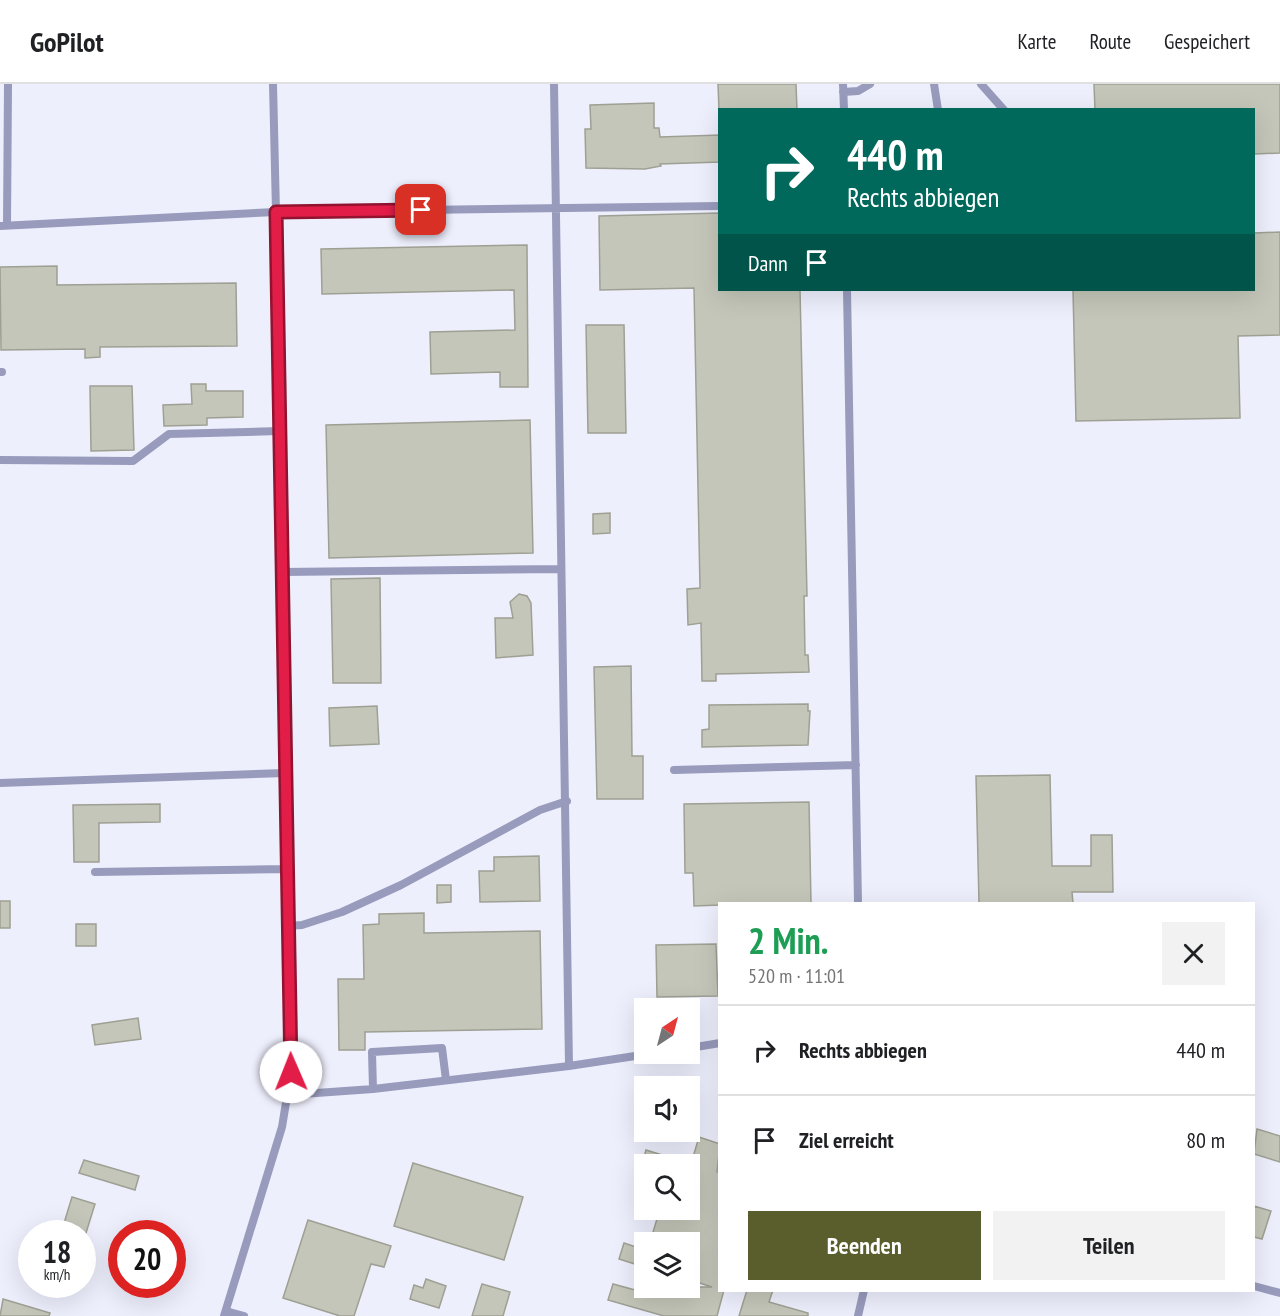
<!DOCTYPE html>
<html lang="de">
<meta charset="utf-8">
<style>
body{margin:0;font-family:"PT Sans Narrow",sans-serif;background:#f2f2f2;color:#202124;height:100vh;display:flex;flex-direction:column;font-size:22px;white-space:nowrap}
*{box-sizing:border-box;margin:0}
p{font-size:20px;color:#757577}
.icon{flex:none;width:33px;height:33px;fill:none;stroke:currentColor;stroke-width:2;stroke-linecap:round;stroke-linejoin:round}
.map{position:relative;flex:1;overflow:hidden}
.details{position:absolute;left:718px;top:818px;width:537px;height:390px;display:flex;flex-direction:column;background:#fff;border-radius:0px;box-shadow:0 6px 24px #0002}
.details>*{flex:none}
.guide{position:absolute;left:718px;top:24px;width:537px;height:183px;border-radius:0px;box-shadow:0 6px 24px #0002;background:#00695c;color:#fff;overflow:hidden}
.needle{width:39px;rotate:36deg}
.tools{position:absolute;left:634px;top:914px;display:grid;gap:12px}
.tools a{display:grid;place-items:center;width:66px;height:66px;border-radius:0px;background:#fff;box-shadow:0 6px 24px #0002;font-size:30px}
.speed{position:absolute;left:18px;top:1136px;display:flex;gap:12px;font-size:30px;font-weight:700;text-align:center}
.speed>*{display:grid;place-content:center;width:78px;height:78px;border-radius:50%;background:#fff;box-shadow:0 6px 24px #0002;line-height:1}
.speed small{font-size:15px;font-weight:400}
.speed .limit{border:9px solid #d22;background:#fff;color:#111}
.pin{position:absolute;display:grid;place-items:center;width:51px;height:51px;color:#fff;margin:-26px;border-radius:12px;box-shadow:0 3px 9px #0006}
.me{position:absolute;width:66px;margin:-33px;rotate:359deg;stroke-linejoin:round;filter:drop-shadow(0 0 4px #0008)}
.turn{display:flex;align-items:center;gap:21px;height:126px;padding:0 30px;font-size:27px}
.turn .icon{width:78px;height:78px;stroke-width:2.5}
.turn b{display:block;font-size:42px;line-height:51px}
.then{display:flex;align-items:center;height:57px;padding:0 30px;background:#0003;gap:12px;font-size:22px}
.round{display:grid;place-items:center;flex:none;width:63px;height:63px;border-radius:0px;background:#f2f2f2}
.summary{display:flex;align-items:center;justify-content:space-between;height:102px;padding:0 30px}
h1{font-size:36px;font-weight:800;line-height:45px;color:#1e9e55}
.primary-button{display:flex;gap:12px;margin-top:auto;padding:12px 30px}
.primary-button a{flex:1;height:69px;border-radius:0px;background:#5a5e2c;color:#fff;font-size:24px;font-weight:800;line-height:69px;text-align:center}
.primary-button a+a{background:#f2f2f2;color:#202124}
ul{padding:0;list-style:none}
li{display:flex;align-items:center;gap:18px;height:90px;padding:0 30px;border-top:2px solid #e0e0e0}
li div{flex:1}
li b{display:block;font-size:22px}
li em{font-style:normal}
header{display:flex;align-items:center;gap:36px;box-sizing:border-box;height:84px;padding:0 30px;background:#fff;border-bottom:2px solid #e0e0e0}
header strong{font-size:28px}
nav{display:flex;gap:33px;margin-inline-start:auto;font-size:21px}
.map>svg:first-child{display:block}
.building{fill:#c4c6b9;stroke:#9ea093;stroke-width:1.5}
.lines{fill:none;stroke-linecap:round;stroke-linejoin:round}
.service{stroke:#989bbc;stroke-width:8}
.route-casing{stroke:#92132f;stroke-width:15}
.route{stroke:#e11d48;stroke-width:10}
</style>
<header>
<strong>GoPilot</strong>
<nav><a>Karte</a><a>Route</a><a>Gespeichert</a></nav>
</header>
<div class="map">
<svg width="1280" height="1232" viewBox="0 0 1280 1232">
<rect width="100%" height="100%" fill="#eeeffd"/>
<!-- building -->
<path class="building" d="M718,0H796L797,26H719Z
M1094,0H1280V69L1254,70V26H1095Z
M654,19V44H659L660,53L720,51V78L660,80L661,82L645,85L586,84L585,45H591L590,21Z
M720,129V206H800L807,512H804L805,571H808L809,588L716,590V597H702L701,539L688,541L687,505L700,504L694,204L600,206L599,132Z
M1280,148V251L1238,252L1240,334L1076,337L1073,206H1254V149Z
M527,161L528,303H500V288L431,290L430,248L515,246L514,206L322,210L321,165Z
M57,182V201L236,199L237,262L100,263V273L85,274V265L1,266L0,183Z
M586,241H624L626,349H588Z
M191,300H206V307H243V333L207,334V341L164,342L163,321L192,320Z
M90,302H132L134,366L91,367Z
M530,336L533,469L329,474L326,341Z
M610,429V449L593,450V430Z
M380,494L381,599H333L331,495Z
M519,510L527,512L531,519L533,571L496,574L495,534H513L510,518Z
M631,582L632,672H643V715H597L594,583Z
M808,620V627H810L808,661L702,663V646L709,645V621Z
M377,622L379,660L330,662L329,624Z
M1050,691L1052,782H1091V751H1112L1113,808H1072L1073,819H979L976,692Z
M809,718L811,819H720V821L694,822L693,789H685L684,720Z
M160,720V738L99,739V778H74L73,721Z
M539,772L540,817L480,818L479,787H494V773Z
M437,801H451V818L437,819Z
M0,817H10V844H0Z
M424,829V849L540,847L542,945L365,948V966H339L338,895H364L363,841L379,840V830Z
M76,840H96V862H76Z
M716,860L718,912L657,913L656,861Z
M138,934L141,955L95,961L92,941Z
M1257,1045L1280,1052V1078L1254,1070Z
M699,1053L720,1060L717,1088L720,1089V1206H724L717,1232H664L608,1216L613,1200L646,1209L647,1203H712L690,1196V1158H650L660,1125H690V1083Z
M646,1066L682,1077V1080H642Z
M84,1076L139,1092L135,1106L79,1089Z
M413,1079L523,1113L504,1176L394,1142Z
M72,1113L95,1120L86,1149H61Z
M1254,1122L1271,1127L1262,1155L1254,1153Z
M308,1136L391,1162L384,1183L371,1180L354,1232H340L283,1214Z
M624,1159L645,1166L641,1182L619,1175Z
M426,1195L446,1202L439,1224L410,1215L414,1201L423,1204Z
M482,1200L510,1208L503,1232H472Z
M747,1206H773L769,1218L808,1229V1232H739Z
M3,1215L50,1229L49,1232H0Z"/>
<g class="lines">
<!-- service -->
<path class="service" d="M554,0L569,982
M843,0L844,26
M934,0L938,26
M981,0L1004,26
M843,8L858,7L870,0
M7,141L8,0
M0,142L276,128L273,0
M847,206L858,819
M0,288H2
M0,376L133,377L169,350L279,347
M282,488L561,485
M674,686L856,681
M0,699L285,689
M95,788L287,785
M288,842L302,841L342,828L401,801L540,726L567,717
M690,964L720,959
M373,1005L372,968L442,964L446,996
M288,1011L373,1005L569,982L655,969
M1254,1202L1280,1209
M226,1227L244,1232
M224,1232L282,1043L291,988L276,128L720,122
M858,1232L864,1206"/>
</g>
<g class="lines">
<defs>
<path id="route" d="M291,988L276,128L421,126"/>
</defs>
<!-- route casing -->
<use href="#route" class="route-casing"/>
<!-- route -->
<use href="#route" class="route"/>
</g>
</svg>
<div class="tools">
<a><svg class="needle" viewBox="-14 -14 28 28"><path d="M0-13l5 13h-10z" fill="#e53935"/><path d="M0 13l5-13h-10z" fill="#757577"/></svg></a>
<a><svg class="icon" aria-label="sound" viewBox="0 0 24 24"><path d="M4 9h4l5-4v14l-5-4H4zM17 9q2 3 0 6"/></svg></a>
<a><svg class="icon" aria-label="search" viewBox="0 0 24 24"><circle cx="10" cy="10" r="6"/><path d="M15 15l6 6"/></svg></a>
<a><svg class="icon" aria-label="layers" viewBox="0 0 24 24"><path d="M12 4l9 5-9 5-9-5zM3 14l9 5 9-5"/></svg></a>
</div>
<div class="speed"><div>18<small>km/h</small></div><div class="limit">20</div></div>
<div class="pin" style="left:421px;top:126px;background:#d93025"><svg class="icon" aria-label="arrive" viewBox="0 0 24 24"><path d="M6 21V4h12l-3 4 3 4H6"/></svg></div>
<svg class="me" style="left:291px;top:988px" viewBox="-20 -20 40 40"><circle r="19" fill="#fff"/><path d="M0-13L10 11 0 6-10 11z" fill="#e11d48"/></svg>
<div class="guide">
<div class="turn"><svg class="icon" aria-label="right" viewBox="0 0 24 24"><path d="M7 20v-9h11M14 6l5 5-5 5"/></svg><div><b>440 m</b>Rechts abbiegen</div></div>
<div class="then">Dann<svg class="icon" aria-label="arrive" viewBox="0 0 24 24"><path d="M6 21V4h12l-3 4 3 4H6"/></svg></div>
</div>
<section class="details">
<div class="summary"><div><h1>2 Min.</h1><p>520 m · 11:01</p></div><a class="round"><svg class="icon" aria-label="close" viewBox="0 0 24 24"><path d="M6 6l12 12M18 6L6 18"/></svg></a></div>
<ul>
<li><svg class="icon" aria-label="right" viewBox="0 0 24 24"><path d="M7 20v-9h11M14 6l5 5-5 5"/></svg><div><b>Rechts abbiegen</b></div><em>440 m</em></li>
<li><svg class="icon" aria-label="arrive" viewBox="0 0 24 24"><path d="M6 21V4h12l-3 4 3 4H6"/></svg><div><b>Ziel erreicht</b></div><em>80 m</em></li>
</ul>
<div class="primary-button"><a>Beenden</a><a>Teilen</a></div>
</section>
</div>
